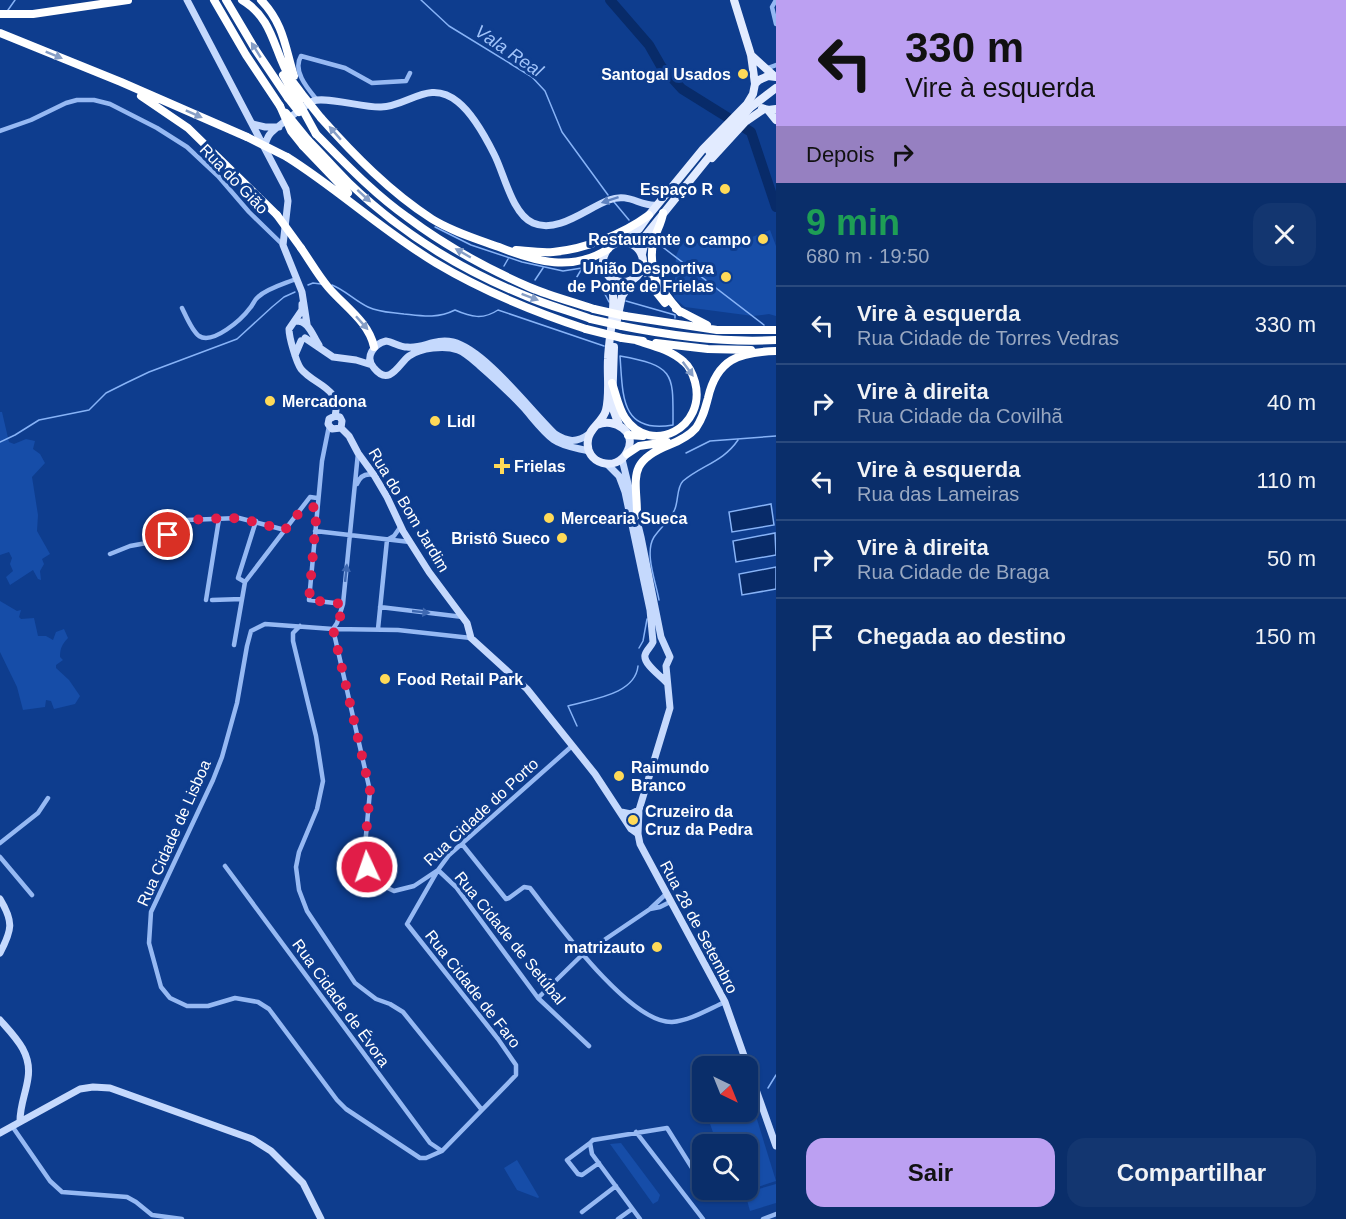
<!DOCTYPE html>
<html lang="pt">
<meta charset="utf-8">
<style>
body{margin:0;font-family:Helvetica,sans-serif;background:#133670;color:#f1f3f6;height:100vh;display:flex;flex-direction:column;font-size:22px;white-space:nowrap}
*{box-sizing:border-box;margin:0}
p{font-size:20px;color:#99a8c1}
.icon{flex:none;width:33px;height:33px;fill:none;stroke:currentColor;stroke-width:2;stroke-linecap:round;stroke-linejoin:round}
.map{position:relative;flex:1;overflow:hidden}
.panel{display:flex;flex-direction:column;background:#0a2e6a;width:570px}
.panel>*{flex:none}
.guide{background:#bca0f2;color:#111;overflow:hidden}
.needle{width:39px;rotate:137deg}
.tools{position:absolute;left:692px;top:1056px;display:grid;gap:12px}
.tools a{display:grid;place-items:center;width:66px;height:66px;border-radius:12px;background:#0a2e6a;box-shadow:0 2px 4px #0004,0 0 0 2px #2a4a7e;font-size:30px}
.pin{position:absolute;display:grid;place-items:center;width:51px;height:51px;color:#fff;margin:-26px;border:3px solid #fff;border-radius:50%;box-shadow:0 2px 6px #0007}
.me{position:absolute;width:66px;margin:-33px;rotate:357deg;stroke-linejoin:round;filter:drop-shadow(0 0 4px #0008)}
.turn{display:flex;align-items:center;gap:21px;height:126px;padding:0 30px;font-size:27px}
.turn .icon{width:78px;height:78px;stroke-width:2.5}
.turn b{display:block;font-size:42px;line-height:51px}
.then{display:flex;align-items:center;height:57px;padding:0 30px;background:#0003;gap:12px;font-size:22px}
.round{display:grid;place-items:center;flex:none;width:63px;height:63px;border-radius:18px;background:#133670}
.head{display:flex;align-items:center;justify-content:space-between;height:102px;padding:0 30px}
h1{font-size:36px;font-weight:600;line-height:45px;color:#1e9e55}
.primary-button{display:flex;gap:12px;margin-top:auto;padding:12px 30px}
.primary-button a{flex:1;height:69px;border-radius:18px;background:#bca0f2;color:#111;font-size:24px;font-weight:600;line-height:69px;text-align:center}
.primary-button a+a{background:#133670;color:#f1f3f6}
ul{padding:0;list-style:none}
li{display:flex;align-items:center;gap:18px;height:78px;padding:0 30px;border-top:2px solid #2a4a7e}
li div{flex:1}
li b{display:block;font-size:22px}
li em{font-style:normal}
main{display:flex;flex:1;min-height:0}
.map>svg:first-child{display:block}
.green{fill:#164da8}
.water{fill:#082b69;stroke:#87b3f7;stroke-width:1.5}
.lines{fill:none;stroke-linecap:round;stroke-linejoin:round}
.stream{stroke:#87b3f7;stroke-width:1.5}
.river{stroke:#082b69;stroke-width:10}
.street{stroke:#96b9f3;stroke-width:4.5}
.secondary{stroke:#c5d9fd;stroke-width:7}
.primary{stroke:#e2ebff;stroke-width:8}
.highway{stroke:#fff;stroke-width:8}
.primary-bridge{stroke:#e2ebff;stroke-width:8}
.highway-bridge{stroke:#fff;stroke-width:8}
.oneway{fill:#869ec6}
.oneway2{fill:#6083c0}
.oneway3{fill:#3e68b1}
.route{stroke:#e11d48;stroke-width:10;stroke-dasharray:0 18}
.poi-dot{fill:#ffda58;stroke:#0e3d8e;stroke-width:2}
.labels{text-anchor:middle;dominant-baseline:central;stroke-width:6;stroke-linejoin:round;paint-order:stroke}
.poi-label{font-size:16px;font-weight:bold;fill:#fff;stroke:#0e3d8e;text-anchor:start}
.street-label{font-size:16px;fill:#fff;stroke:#0e3d8e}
.water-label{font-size:18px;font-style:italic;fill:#a1c4fb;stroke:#0e3d8e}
</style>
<main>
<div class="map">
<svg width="776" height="1219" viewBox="0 0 776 1219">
<rect width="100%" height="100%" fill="#0e3d8e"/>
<!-- green -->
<path class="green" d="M770,230L776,246V316L769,314L753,316L685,307L674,298L676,256L682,242L732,245Z
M0,412H2L9,442L14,444L26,439L35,441L33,449L40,454L45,463L32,477L38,515L37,531L50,554L42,559L44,564L40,571L41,580L38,579L33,570L10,585L6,577L13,571L10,564L12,558L9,552L0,555Z
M0,601L17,611L21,610L19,617L21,619L34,618L38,636H46L53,640L56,632L64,629L68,638C62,644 60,649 60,657L63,660L56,665V668L69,680L80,696L75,704L54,709L51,701L46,700L45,707L23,710L17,687L0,652Z
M751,1100L776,1181L733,1195L731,1190H747V1144H717L707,1115L717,1112H747V1102Z
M621,1143L660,1195L658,1201L653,1204L610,1144Z
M517,1160L539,1197L538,1198L517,1190L504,1168Z
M776,1184V1203L750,1211L745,1193Z"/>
<!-- water -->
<path class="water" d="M771,504L774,525L732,532L729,512Z
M775,533L776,555L736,562L733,541Z
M776,567V589L742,595L739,574Z"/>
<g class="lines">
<!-- stream -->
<path class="stream" d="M421,0L449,26L532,77L545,91L562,132L608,195
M8,10L15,0
M614,202L629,220
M435,227L471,245L522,262L563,271L582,268L595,264L596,277L609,302
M660,245L764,325
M504,266L508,259
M535,280L543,268
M308,285L313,283L321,284
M332,285C345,290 355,301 368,307C381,313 391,312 404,314C422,316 437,319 455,310C471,317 483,320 498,310L604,346
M568,292L581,270
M626,301L675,315V318
M620,356C676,366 673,374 673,425C620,434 623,395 620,356Z
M0,442L15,435L39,420L89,410L106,393L126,383L149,372L237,339L272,307L284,297L295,292
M686,453L710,441L776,436
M659,600C656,582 644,553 654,537C660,528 669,521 674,511C679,502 676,488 683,481C702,465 723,462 738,440
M639,648L643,641L647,619
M577,726L568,706C591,699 635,695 638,666
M768,1088L776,1075"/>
<!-- river -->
<path class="river" d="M610,0L649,45L661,66L682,89L751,132L776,207"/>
<!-- street -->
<path class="street" d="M776,0L772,7L776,24
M765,69L776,65
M317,100C308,89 292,71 301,56L345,68L372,83L406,81L410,73
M0,131L31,120L66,103L77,100H94L110,104L157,128L187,147L218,176L249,212L283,245
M182,308C186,316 192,331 199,336C213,345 242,319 250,308C253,305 254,300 258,297C268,288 284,284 296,279
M329,426L322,461L309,600L343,604
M357,484C360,476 366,473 374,475
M315,531L410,542
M387,540L394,536L401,526
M110,554L130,546L163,540L176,525L187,520L239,518L285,530
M245,582L238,578L256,521
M206,600L219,519
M212,600L242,599
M380,607L463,617
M300,626L293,633V641L316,736L323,781L317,809L299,852L296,867L299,890L307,911L355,983L376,999L390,1004L403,1012L482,1110
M333,629L370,791L365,846L367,867L375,882L394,891L414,886L438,870L449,855L572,746
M333,629L337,623L343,604L358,453
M378,629L387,540
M234,645L245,582L310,497L317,498
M0,843L38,813L48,798
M462,844L506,899L509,898L524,887L530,888C556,921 629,1023 672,1022C689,1021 709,1009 725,1002
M0,857L32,895
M225,866L430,1143L442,1151
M438,870L407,924L498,1039L516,1065V1075L442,1151L426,1158H420L346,1109L337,1100L269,1009L258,1002L235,998L208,1006H187L170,998L161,987L149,943L151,912L213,780L222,757L237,703L247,646L251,631L265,624L333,629L398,630L471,638
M438,870L456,887L538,998L589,1046
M650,909L660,907L670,902
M538,998L582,955L650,909L666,894
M12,1126L50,1181L62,1192L127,1197L136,1202L152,1215L182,1219
M636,1132L703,1219
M590,1143L567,1160L578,1174L582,1175L599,1163
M582,1212L616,1186
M618,1219L632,1209
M640,1219L592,1154L590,1143L593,1140L667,1128L694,1171
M763,1219L776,1214"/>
<!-- secondary -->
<path class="secondary" d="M187,0L286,189L288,201L283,245L302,292L307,324
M253,124L265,127H279
M264,147C266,143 267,137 270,134C275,128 306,105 313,101C325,96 365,108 381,107C408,107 429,78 458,102C473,114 485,136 494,154C504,173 512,214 533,223C558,234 587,208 609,200C629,192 640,207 657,205
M302,304V310L289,329C289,337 296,362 301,369C315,386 342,387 335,416L329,419L328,424L332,429L341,428
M295,321C309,320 312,335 319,345
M305,338L333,357L356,360L372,365
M295,355L301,341
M335,416L340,417L342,421L341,428
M341,428L349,436L358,453L374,475L387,497L403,531L429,572L467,623L471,638L527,689L595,774L631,829L638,834
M589,451C577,448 564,447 554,440C542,431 533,418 523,407C509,392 495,379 480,366C473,360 466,353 458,350C444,345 421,348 409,356C400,362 390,388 374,368C364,357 374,344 386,341C393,342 400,347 407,347C423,349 434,338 453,342C485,350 530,410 555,434C567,442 577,443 589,434
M622,459L641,537L661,637L670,657L666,666L670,708L639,810L638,834L640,844L725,1002L776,1146
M607,464L619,476L625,492L650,610L653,642C651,647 646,650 645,655C643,664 661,676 667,683
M621,812L631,814L639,810
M0,899C14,922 12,930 0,953
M0,1020C15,1037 32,1053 28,1078C26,1093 20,1105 20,1121
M0,1133L80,1089L93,1087L110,1088L252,1139L271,1151L303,1183L321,1219"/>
<!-- primary -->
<path class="primary" d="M734,0L751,55L755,84
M752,56L773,75
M762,108L768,110L776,109
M768,110L776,120
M712,158L745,122L764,109
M603 262a20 20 0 1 1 40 0a20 20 0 1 1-40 0Z
M620,242L639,229L649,215L703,149L747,104L753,94L755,84L759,80L768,76L776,77
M642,254L646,235L713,152
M617,320L622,296L632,281
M614,347L612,406L619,425
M597,425C614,417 638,432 627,452C617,473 584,464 588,440C589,428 603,422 606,410C610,394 607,375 608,359C609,331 618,305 610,277"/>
<!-- highway -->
<path class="highway" d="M214,0L246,55L280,106
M226,0L255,49L288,98
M242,0C274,19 273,50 290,78C294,84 298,88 301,93
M261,0C284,24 285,47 294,76
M0,14H33L128,0
M0,33L121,82L247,137
M283,75L294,94
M141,96L188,128L277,215
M321,118C354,155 390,192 432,219C453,232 477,239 499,247C537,262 572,272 608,249
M316,134C345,163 373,193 407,217C444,245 486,268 529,287C550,296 573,302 594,309
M308,140C322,154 335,169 349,183C399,231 461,270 526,296C547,305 569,311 591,319
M303,146L348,193
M287,157C338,189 384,232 436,263C483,291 534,312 586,329
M663,213C662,222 657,230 654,239C646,269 661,291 680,312
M301,248C310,261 318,275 328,287C344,306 369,322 374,347
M516,250C528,251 541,253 553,252C586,249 623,234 649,215
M644,264L653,288L665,303
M676,309L707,325
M625,316L717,330H776
M622,326C672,336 725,343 776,340
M622,338L643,341
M656,343L708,349L751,350
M612,383C616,394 618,407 625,418C651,457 707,427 695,382C693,375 689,366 684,362C671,350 654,346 638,341
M628,435L643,436
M627,454L639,446L667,442
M637,520C638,480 624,463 669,445C679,441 689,436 696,428C703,418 705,409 708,398C717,359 739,352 776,351"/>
<!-- primary-bridge -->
<path class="primary-bridge" d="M709,151L751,107L776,88"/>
<!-- highway-bridge -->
<path class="highway-bridge" d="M301,93L321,118
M294,94L316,134
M288,98L299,112
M280,106L291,131L303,146
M286,113L308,140
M247,137L287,157
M277,215L301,248
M594,309L625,316
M591,319L622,326
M586,329L622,338"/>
</g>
<!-- one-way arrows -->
<defs><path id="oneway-solid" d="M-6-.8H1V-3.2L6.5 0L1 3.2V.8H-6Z" transform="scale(1.5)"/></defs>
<g class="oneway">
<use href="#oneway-solid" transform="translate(256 50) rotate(-122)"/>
<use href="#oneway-solid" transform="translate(54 55) rotate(22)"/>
<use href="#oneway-solid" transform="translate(194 114) rotate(24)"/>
<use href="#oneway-solid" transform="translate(335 133) rotate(-131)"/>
<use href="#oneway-solid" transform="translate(364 196) rotate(42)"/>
<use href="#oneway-solid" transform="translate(463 253) rotate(-150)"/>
<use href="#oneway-solid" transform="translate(530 297) rotate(21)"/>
<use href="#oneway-solid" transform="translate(362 323) rotate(48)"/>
<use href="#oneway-solid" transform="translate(688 369) rotate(54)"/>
</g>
<use class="oneway2" href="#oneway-solid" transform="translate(610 200) rotate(162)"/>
<g class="oneway3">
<use href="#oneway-solid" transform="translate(346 573) rotate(-84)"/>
<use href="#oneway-solid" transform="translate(421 612) rotate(6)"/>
</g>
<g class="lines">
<!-- route -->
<path class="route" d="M168,535L176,525L182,522L201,519L239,518L285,530C295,517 301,507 317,507L309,600L343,604L340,617L333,629L370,791L365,846L367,867"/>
</g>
<!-- markers -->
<g class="poi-dot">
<circle cx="743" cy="74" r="6"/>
<circle cx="725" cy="189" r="6"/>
<circle cx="763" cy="239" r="6"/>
<circle cx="726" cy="277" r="6"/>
<circle cx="270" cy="401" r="6"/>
<circle cx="435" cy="421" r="6"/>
<path d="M499 457h6v6h6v6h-6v6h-6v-6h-6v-6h6z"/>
<circle cx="549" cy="518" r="6"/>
<circle cx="562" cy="538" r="6"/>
<circle cx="385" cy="679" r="6"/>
<circle cx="619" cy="776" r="6"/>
<circle cx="633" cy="820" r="6"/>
<circle cx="657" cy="947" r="6"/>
</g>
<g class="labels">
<!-- poi labels -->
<g class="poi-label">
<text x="731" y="74" text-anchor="end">Santogal Usados</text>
<text x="713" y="189" text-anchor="end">Espaço R</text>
<text x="751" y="239" text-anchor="end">Restaurante o campo</text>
<text x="714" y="268" text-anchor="end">União Desportiva<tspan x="714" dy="18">de Ponte de Frielas</tspan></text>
<text x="282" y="401">Mercadona</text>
<text x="447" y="421">Lidl</text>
<text x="514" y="466">Frielas</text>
<text x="561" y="518">Mercearia Sueca</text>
<text x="550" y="538" text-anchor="end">Bristô Sueco</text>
<text x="397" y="679">Food Retail Park</text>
<text x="631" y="767">Raimundo<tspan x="631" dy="18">Branco</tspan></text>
<text x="645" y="811">Cruzeiro da<tspan x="645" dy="18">Cruz da Pedra</tspan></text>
<text x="645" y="947" text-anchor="end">matrizauto</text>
</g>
<!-- street labels -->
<g class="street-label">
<text transform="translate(234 179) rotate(46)">Rua do Gião</text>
<text transform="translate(409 510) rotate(59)">Rua do Bom Jardim</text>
<text transform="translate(481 812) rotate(-43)">Rua Cidade do Porto</text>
<text transform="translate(174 833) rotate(-66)">Rua Cidade de Lisboa</text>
<text transform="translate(699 927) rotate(62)">Rua 28 de Setembro</text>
<text transform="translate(510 938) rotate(51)">Rua Cidade de Setúbal</text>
<text transform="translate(473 989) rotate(52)">Rua Cidade de Faro</text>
<text transform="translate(341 1003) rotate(54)">Rua Cidade de Évora</text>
</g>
<!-- water labels -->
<g class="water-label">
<text transform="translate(509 51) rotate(34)">Vala Real</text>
</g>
</g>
</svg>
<div class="tools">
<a><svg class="needle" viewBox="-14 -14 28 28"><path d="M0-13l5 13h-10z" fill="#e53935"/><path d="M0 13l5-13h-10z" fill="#99a8c1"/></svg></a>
<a><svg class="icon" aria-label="search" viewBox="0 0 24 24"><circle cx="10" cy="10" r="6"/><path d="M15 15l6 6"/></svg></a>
</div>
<div class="pin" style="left:168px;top:535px;background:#d93025"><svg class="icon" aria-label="arrive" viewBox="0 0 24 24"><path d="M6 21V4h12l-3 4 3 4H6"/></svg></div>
<svg class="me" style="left:367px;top:867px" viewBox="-20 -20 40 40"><circle r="17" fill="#e11d48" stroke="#fff" stroke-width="3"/><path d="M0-11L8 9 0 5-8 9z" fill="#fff"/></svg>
</div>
<section class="panel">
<div class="guide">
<div class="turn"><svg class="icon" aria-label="left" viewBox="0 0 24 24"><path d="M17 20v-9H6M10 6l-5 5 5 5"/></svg><div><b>330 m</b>Vire à esquerda</div></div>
<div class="then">Depois<svg class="icon" aria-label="right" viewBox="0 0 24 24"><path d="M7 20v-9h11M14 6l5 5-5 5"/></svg></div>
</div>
<div class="head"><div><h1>9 min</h1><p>680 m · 19:50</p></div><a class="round"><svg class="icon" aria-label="close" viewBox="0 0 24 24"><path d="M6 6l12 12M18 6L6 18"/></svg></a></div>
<ul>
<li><svg class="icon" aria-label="left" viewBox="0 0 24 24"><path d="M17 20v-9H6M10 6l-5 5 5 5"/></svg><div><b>Vire à esquerda</b><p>Rua Cidade de Torres Vedras</p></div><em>330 m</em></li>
<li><svg class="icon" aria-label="right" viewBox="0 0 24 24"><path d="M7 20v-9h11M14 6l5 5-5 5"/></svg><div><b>Vire à direita</b><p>Rua Cidade da Covilhã</p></div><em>40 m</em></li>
<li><svg class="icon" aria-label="left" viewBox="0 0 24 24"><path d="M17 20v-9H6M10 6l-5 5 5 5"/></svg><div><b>Vire à esquerda</b><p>Rua das Lameiras</p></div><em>110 m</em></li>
<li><svg class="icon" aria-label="right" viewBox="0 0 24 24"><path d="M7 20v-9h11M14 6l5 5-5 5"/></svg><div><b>Vire à direita</b><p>Rua Cidade de Braga</p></div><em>50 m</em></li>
<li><svg class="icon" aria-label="arrive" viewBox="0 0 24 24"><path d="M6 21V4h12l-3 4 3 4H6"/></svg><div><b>Chegada ao destino</b></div><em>150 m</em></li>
</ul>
<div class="primary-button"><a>Sair</a><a>Compartilhar</a></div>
</section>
</main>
